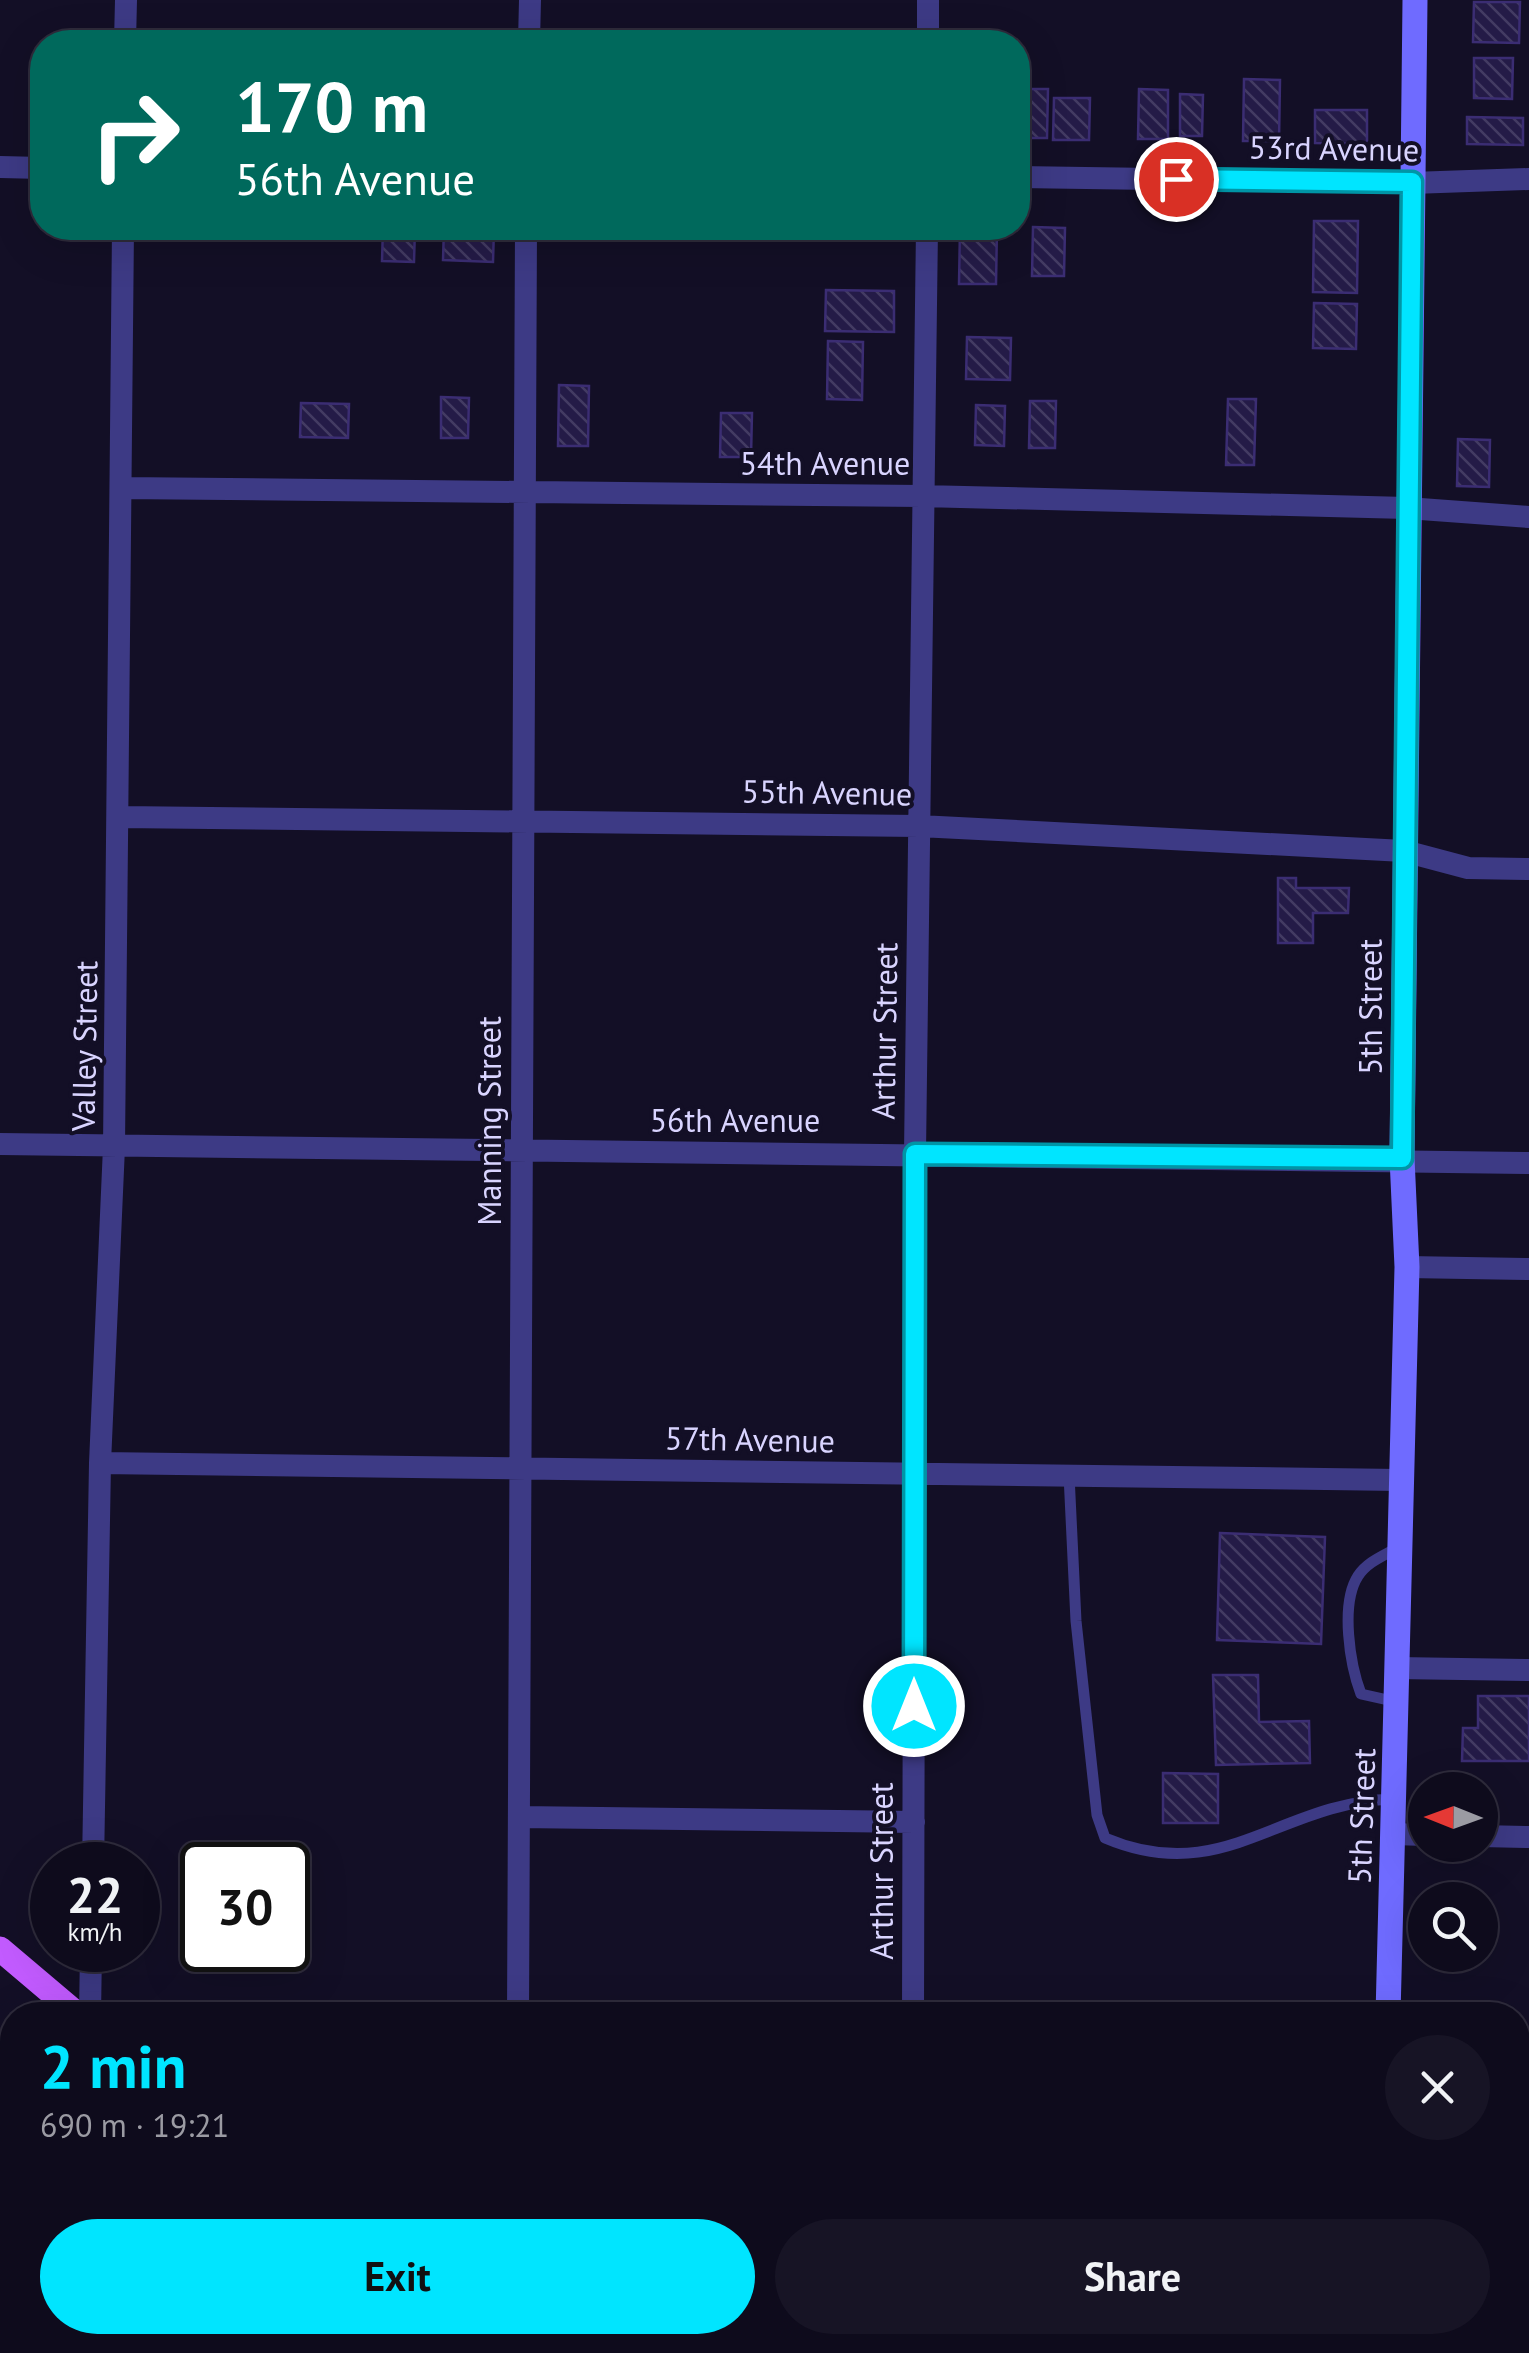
<!DOCTYPE html>
<meta charset="utf-8">
<style>
body{margin:0;font-family:"PT Sans",sans-serif;background:#171425;color:#f1f3f6;height:100vh;display:flex;flex-direction:column;font-size:38px;white-space:nowrap}
*{box-sizing:border-box;margin:0}
p{font-size:32px;color:#9b9ba3}
.icon{flex:none;width:55px;height:55px;fill:none;stroke:currentColor;stroke-width:2;stroke-linecap:round;stroke-linejoin:round}
.map{position:relative;flex:1;overflow:hidden}
.details{position:absolute;left:0px;top:2002px;width:1530px;height:352px;display:flex;flex-direction:column;background:#0e0b1c;border-radius:40px 40px 0 0;box-shadow:0 10px 40px #0002,0 0 0 2px #2e2b3b}
.details>*{flex:none}
.hud{position:absolute;left:30px;top:30px;width:1000px;height:210px;border-radius:40px;box-shadow:0 10px 40px #0002,0 0 0 2px #2e2b3b;background:#00695c;color:#fff;overflow:hidden}
.needle{width:65px;rotate:271deg}
.fabs{position:absolute;left:1408px;top:1772px;display:grid;gap:20px}
.fabs a{display:grid;place-items:center;width:90px;height:90px;border-radius:50%;background:#0e0b1c;box-shadow:0 10px 40px #0002,0 0 0 2px #2e2b3b;font-size:50px}
.speed{position:absolute;left:30px;top:1842px;display:flex;gap:20px;font-size:50px;font-weight:700;text-align:center}
.speed>*{display:grid;place-content:center;width:130px;height:130px;border-radius:50%;background:#0e0b1c;box-shadow:0 10px 40px #0002,0 0 0 2px #2e2b3b;line-height:1}
.speed small{font-size:25px;font-weight:400}
.speed .limit{border:5px solid #111;border-radius:15px;background:#fff;color:#111}
.pin{position:absolute;display:grid;place-items:center;width:85px;height:85px;color:#fff;margin:-42px;border:5px solid #fff;border-radius:50%;box-shadow:0 2px 10px #0007}
.me{position:absolute;width:110px;margin:-55px;rotate:0deg;stroke-linejoin:round;filter:drop-shadow(0 0 8px #0008)}
.turn{display:flex;align-items:center;gap:35px;height:210px;padding:0 40px;font-size:45px}
.turn .icon{width:130px;height:130px;stroke-width:2.5}
.turn b{display:block;font-size:70px;line-height:85px}
.round{display:grid;place-items:center;flex:none;width:105px;height:105px;border-radius:52px;background:#171425}
.headline{display:flex;align-items:center;justify-content:space-between;height:170px;padding:0 40px}
h1{font-size:60px;font-weight:700;line-height:75px;color:#00e5ff}
.action{display:flex;gap:20px;margin-top:auto;padding:20px 40px}
.action a{flex:1;height:115px;border-radius:60px;background:#00e5ff;color:#111;font-size:40px;font-weight:700;line-height:115px;text-align:center}
.action a+a{background:#171425;color:#f1f3f6}
.map>svg:first-child{display:block}
.pitch{fill:#12302f}
.building{fill:url(#building-back-hatch);stroke:#3b2d73;stroke-width:2.5}
.lines{fill:none;stroke-linecap:round;stroke-linejoin:round}
.lane{stroke:#3d3a85;stroke-width:11}
.street{stroke:#3d3a85;stroke-width:22}
.secondary{stroke:#6f6bff;stroke-width:25}
.primary{stroke:#c25bff;stroke-width:25}
.route-casing{stroke:#0095a6;stroke-width:25}
.route{stroke:#00e5ff;stroke-width:18}
.labels{text-anchor:middle;dominant-baseline:central;stroke-width:8;stroke-linejoin:round;paint-order:stroke}
.street-label{font-size:32px;fill:#d9d4ff;stroke:#130f26}
</style>
<div class="map">
<svg width="1529" height="2353" viewBox="0 0 1529 2353">
<defs>
<pattern id="building-back-hatch" width="6" height="6" patternUnits="userSpaceOnUse" patternTransform="scale(2.5)"><rect width="6" height="6" fill="#241b47"/><path d="M-1 5l2 2M0 0l6 6M5-1l2 2" fill="none" stroke="#433b63"/></pattern>
</defs>
<rect width="100%" height="100%" fill="#130f26"/>
<!-- pitch -->
<path class="pitch" d="M1328,2343V2353H1092V2342Z"/>
<!-- building -->
<path class="building" d="M1474,2H1520L1519,43L1473,42Z
M1474,58H1513L1512,99L1474,98Z
M1244,79L1280,80L1279,141H1243Z
M1030,89H1048L1047,138H1029Z
M1139,89L1168,90V139H1138Z
M1180,94L1203,95L1202,136H1180Z
M1054,98H1090L1089,140H1053Z
M1315,110H1367V144L1315,143Z
M1467,117L1523,118V145L1467,144Z
M1314,221H1358L1357,293L1313,292Z
M1033,227L1065,228L1064,276H1032Z
M383,228H415L414,262L382,261Z
M444,228H494L493,262L443,260Z
M960,228H997L996,284H959Z
M826,290L894,291V332L825,331Z
M1314,303L1357,304L1356,349L1313,348Z
M967,337L1011,338L1010,380L966,379Z
M828,341L863,342L862,400L827,399Z
M559,385L589,386L588,446H558Z
M441,397L469,398L468,438H441Z
M1228,399H1256L1254,465H1226Z
M1030,401H1056L1055,448H1029Z
M301,403L349,404L348,438L300,437Z
M976,405L1005,406L1004,446L975,445Z
M721,413H752L751,457H720Z
M1458,439L1490,440L1489,487L1457,486Z
M1278,878H1296V888H1349L1348,913H1313V943H1278Z
M1220,1533L1325,1537L1321,1644L1217,1640Z
M1213,1675H1258L1259,1722L1309,1721L1310,1763L1216,1765Z
M1478,1696H1529V1761H1462L1463,1728H1478Z
M1163,1773L1218,1774V1823H1163Z
M621,2342H692L683,2353H633Z
M718,2342H739L751,2353H709Z
M873,2342H911L923,2353H864Z
M946,2342H1039V2353H937Z"/>
<g class="lines">
<!-- lane -->
<path class="lane" d="M1069,1475L1076,1621L1097,1815L1105,1838C1223,1888 1279,1802 1393,1799
M1397,1702L1361,1694C1350,1665 1340,1604 1358,1576C1367,1562 1383,1556 1397,1548
M1060,2342V2353"/>
<!-- street -->
<path class="street" d="M125,42L126,0
M529,42L530,0
M928,42V0
M0,167L42,168
M1018,177L1412,183L1529,179
M121,488L922,496L1407,508L1529,517
M120,817L919,826L1404,851L1468,868L1529,869
M0,1144L1529,1163
M1407,1267L1529,1269
M100,1463L1399,1480
M1397,1668L1529,1670
M519,1817L914,1822
M1393,1834L1425,1835
M1480,1836L1529,1837
M93,1865L100,1463L114,1147L123,228
M90,2015L91,1950
M518,2015C520,1419 519,823 526,228
M913,2015L915,1153L927,228
M1518,2191H1529
M203,2353V2342"/>
<!-- secondary -->
<path class="secondary" d="M1388,2015L1407,1267L1402,1158L1415,0
M1385,2342V2353"/>
<!-- primary -->
<path class="primary" d="M0,1949L78,2015
M476,2342L488,2353"/>
</g>
<g class="lines">
<defs>
<path id="route" d="M914,1706L915,1154L1402,1158L1412,182L1176,179"/>
</defs>
<!-- route casing -->
<use href="#route" class="route-casing"/>
<!-- route -->
<use href="#route" class="route"/>
</g>
<g class="labels">
<!-- street labels -->
<g class="street-label">
<text transform="translate(1334 148) rotate(1)">53rd Avenue</text>
<text x="825" y="463">54th Avenue</text>
<text transform="translate(827 792) rotate(1)">55th Avenue</text>
<text transform="translate(1370 1007) rotate(-90)">5th Street</text>
<text transform="translate(884 1031) rotate(-89)">Arthur Street</text>
<text transform="translate(84 1046) rotate(-89)">Valley Street</text>
<text x="735" y="1120">56th Avenue</text>
<text transform="translate(489 1121) rotate(-90)">Manning Street</text>
<text transform="translate(750 1439) rotate(1)">57th Avenue</text>
<text transform="translate(1361 1816) rotate(-88)">5th Street</text>
<text transform="translate(881 1871) rotate(-90)">Arthur Street</text>
</g>
</g>
</svg>
<div class="fabs">
<a><svg class="needle" viewBox="-14 -14 28 28"><path d="M0-13l5 13h-10z" fill="#e53935"/><path d="M0 13l5-13h-10z" fill="#9b9ba3"/></svg></a>
<a><svg class="icon" aria-label="search" viewBox="0 0 24 24"><circle cx="10" cy="10" r="6"/><path d="M15 15l6 6"/></svg></a>
</div>
<div class="speed"><div>22<small>km/h</small></div><div class="limit">30</div></div>
<div class="pin" style="left:1176px;top:179px;background:#d93025"><svg class="icon" aria-label="arrive" viewBox="0 0 24 24"><path d="M6 21V4h12l-3 4 3 4H6"/></svg></div>
<svg class="me" style="left:914px;top:1706px" viewBox="-20 -20 40 40"><circle r="17" fill="#00e5ff" stroke="#fff" stroke-width="3"/><path d="M0-11L8 9 0 5-8 9z" fill="#fff"/></svg>
<div class="hud">
<div class="turn"><svg class="icon" aria-label="right" viewBox="0 0 24 24"><path d="M7 20v-9h11M14 6l5 5-5 5"/></svg><div><b>170 m</b>56th Avenue</div></div>
</div>
<section class="details">
<div class="headline"><div><h1>2 min</h1><p>690 m · 19:21</p></div><a class="round"><svg class="icon" aria-label="close" viewBox="0 0 24 24"><path d="M6 6l12 12M18 6L6 18"/></svg></a></div>
<div class="action"><a>Exit</a><a>Share</a></div>
</section>
</div>
